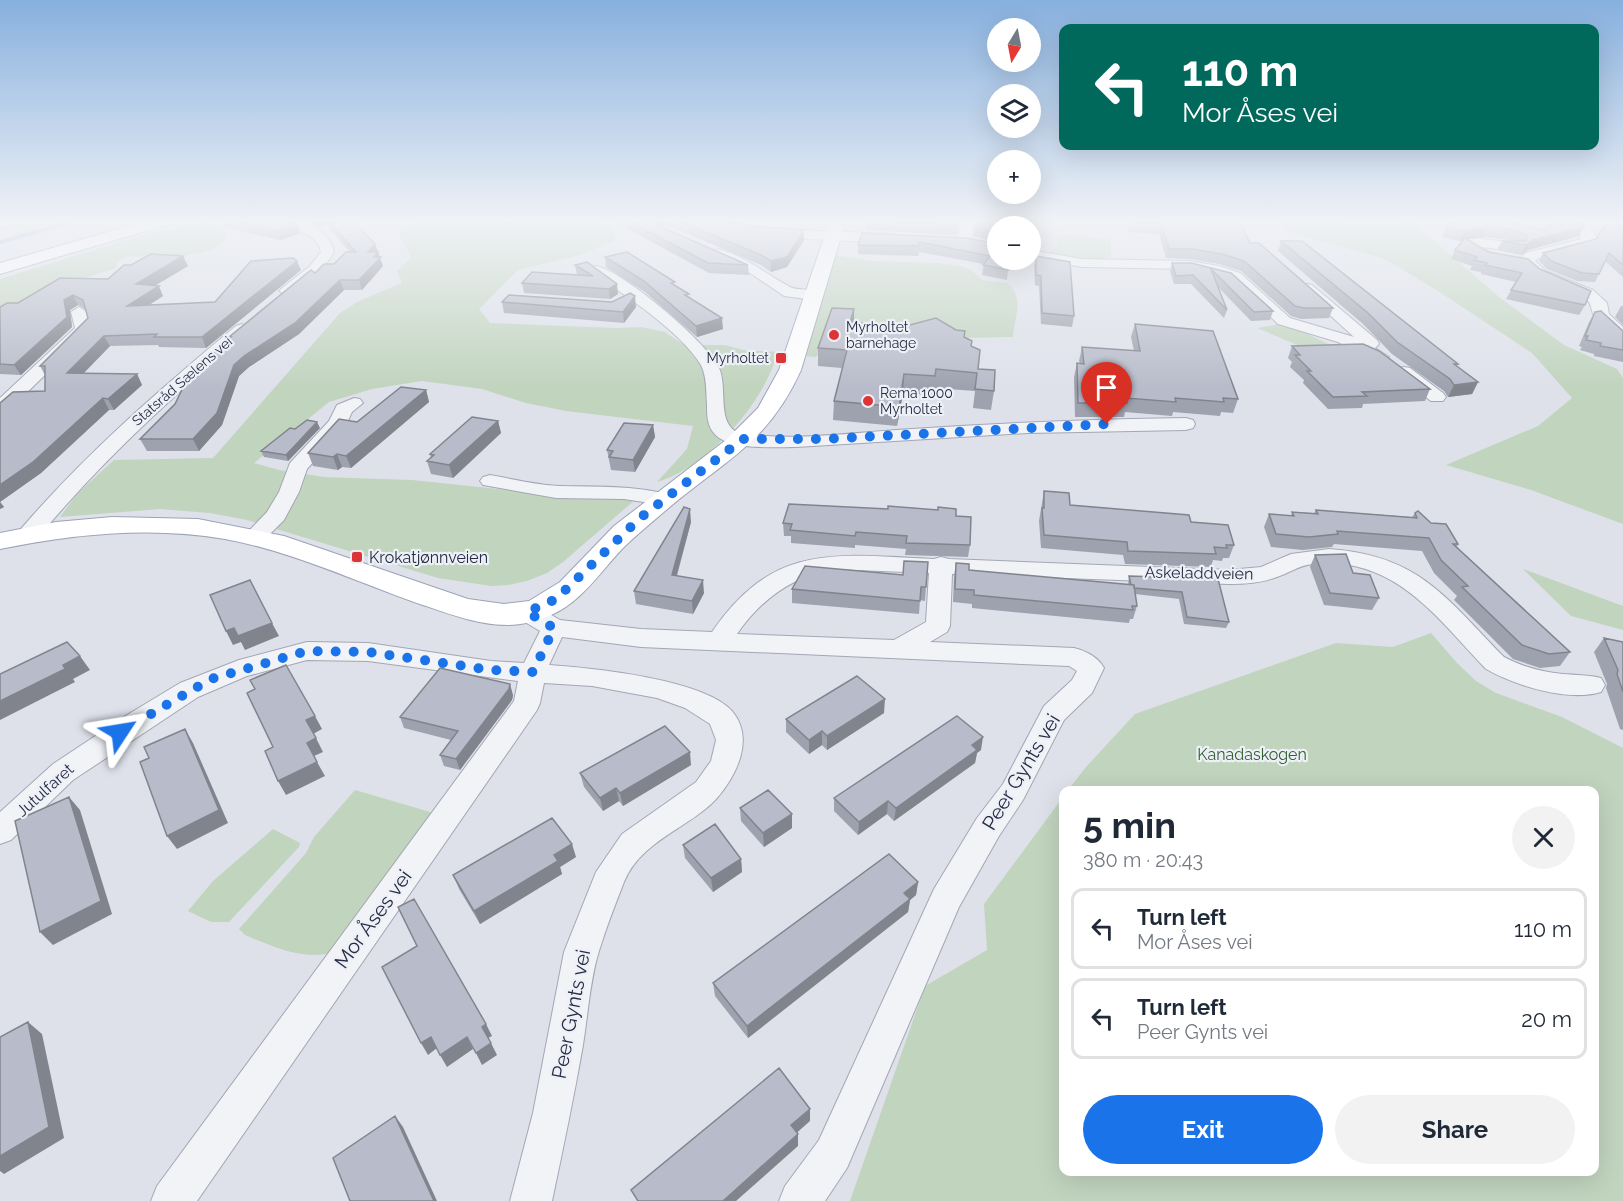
<!DOCTYPE html>
<meta charset="utf-8">
<style>
body{margin:0;font-family:Raleway,sans-serif;background:#f2f2f3;color:#1f2937;height:100vh;display:flex;flex-direction:column;font-size:22px;white-space:nowrap}
*{box-sizing:border-box;margin:0}
p{font-size:20px;color:#747a83}
.icon{flex:none;width:33px;height:33px;fill:none;stroke:currentColor;stroke-width:2;stroke-linecap:round;stroke-linejoin:round}
.map{position:relative;flex:1;overflow:hidden}
.panel{position:absolute;left:1059px;top:786px;width:540px;height:390px;display:flex;flex-direction:column;background:#fff;border-radius:12px;box-shadow:0 6px 24px #0002}
.panel>*{flex:none}
.hud{position:absolute;left:1059px;top:24px;width:540px;height:126px;border-radius:12px;box-shadow:0 6px 24px #0002;background:#00695c;color:#fff;overflow:hidden}
.needle{width:39px;rotate:190deg}
.tools{position:absolute;left:987px;top:18px;display:grid;gap:12px}
.tools a{display:grid;place-items:center;width:54px;height:54px;border-radius:50%;background:#fff;box-shadow:0 6px 24px #0002;font-size:30px}
.pin{position:absolute;display:grid;place-items:center;width:51px;height:51px;color:#fff;margin:-62px -26px;border-radius:50% 50% 50% 0;rotate:-45deg;box-shadow:0 0 6px #0007}
.pin .icon{rotate:45deg}
.me{position:absolute;width:66px;margin:-33px;rotate:57deg;stroke-linejoin:round;filter:drop-shadow(0 0 4px #0008)}
.turn{display:flex;align-items:center;gap:21px;height:126px;padding:0 24px;font-size:27px}
.turn .icon{width:78px;height:78px;stroke-width:2.5}
.turn b{display:block;font-size:42px;line-height:51px}
.round{display:grid;place-items:center;flex:none;width:63px;height:63px;border-radius:32px;background:#f2f2f3}
.headline{display:flex;align-items:center;justify-content:space-between;height:102px;padding:0 24px}
h1{font-size:36px;font-weight:700;line-height:45px}
.action{display:flex;gap:12px;margin-top:auto;padding:12px 24px}
.action a{flex:1;height:69px;border-radius:36px;background:#1a73e8;color:#fff;font-size:24px;font-weight:700;line-height:69px;text-align:center}
.action a+a{background:#f2f2f3;color:#1f2937}
ul{padding:0;list-style:none}
li{display:flex;align-items:center;gap:18px;height:81px;margin:0 12px 9px;padding:0 12px;border:3px solid #e0e1e3;border-radius:12px}
li div{flex:1}
li b{display:block;font-size:22px}
li em{font-style:normal}
.map>svg:first-child{display:block}
.green{fill:#c1d4be}
.lines{fill:none;stroke-linecap:round;stroke-linejoin:round}
.stream{stroke:#95a9ce;stroke-width:4}
.minor-casing{stroke:#a3a7b4;stroke-width:2}
.major-casing{stroke:#9ca3b7;stroke-width:2}
.minor{fill:#f1f3f7;fill-rule:evenodd}
.major{fill:#fff;fill-rule:evenodd}
.wall{fill:#9ea2ae}
.shaded-wall{fill:#81848d}
.building{fill:#b8bcca;stroke:#81848d;stroke-width:1.5}
.route{stroke:#1a73e8;stroke-width:10;stroke-dasharray:0 18}
.poi-dot{fill:#dd3536;stroke:#eef0f7;stroke-width:2}
.labels{text-anchor:middle;dominant-baseline:central;stroke-width:4.5;stroke-linejoin:round;paint-order:stroke}
.far-poi-label{font-size:14px;fill:#252c42;stroke:#eef0f7;text-anchor:start}
.far-street-label{font-size:14px;fill:#252c42;stroke:#eef0f7}
.poi-label{font-size:16px;fill:#252c42;stroke:#eef0f7;text-anchor:start}
.street-label{font-size:16px;fill:#252c42;stroke:#eef0f7}
.park-label{font-size:16px;fill:#336031;stroke:#eef0f7}
.near-street-label{font-size:20px;fill:#252c42;stroke:#eef0f7}
</style>
<div class="map">
<svg width="1623" height="1201" viewBox="0 0 1623 1201">
<rect width="100%" height="100%" fill="#dee1ea"/>
<!-- green -->
<path class="green" d="M420,220H586L612,227L616,240L580,255L518,270L479,309L490,323L616,328L641,327L665,332L684,345H725L743,350L778,352C764,403 708,467 657,482L687,449L693,426L566,411L526,403L482,389L422,381L372,389L329,402L254,463L279,470L324,477L412,480L526,492L636,499L563,562L547,573L527,581L508,585L491,586L438,578L247,520L210,513L160,509L60,517L77,494L114,460L213,458L340,313L359,301L402,283L397,271L411,258L399,233Z
M1274,220H1330L1346,224H1394L1413,222L1499,297L1564,345L1617,369L1623,378V524L1531,490L1446,465L1538,426L1572,398L1532,353L1438,291L1385,259L1287,232Z
M206,222L228,233C221,262 149,256 125,257L117,262L116,268L52,289L0,310V279L143,235Z
M1063,234L1111,240V257H1105L1104,261L1047,254L1058,246L1059,236Z
M835,255L870,261L938,263L960,266L970,269L981,279L987,281L1008,283C1025,300 1014,317 1013,337L957,338L820,354L815,357L806,356Z
M1280,324L1296,328L1334,347L1309,350L1257,328Z
M1523,569L1623,606V630L1571,616Z
M1431,633L1457,663L1476,681L1496,693L1562,717L1623,748V1201H850L925,986L987,950L984,904L1063,797L1064,1172H1594V790H1068L1086,767L1135,714L1336,643L1393,647Z
M355,790L437,814L338,951C305,962 276,948 245,935L239,929L306,853L314,837Z
M273,829L300,843L299,847L229,922H211L188,911L213,881Z"/>
<g class="lines">
<!-- stream -->
<path class="stream" d="M0,242L78,220"/>
<defs>
<path id="minor" d="M21,220L20,223L0,229V221Z
M278,220C299,220 330,228 334,252L320,273L292,294L287,296L279,291L282,288L310,266L321,252C318,234 294,229 279,224Z
M701,220H721L775,229L893,234L900,238L893,242C828,240 765,240 702,223Z
M962,220H974L972,241L965,245L958,241Z
M1530,220H1588L1596,238L1591,245L1539,258L1535,261L1546,271L1593,290L1607,303L1609,314L1623,327V341C1613,339 1601,326 1595,318C1590,310 1593,304 1585,298C1565,282 1538,284 1521,262L1524,254L1529,252L1581,239L1577,225L1536,224Z
M1475,238L1514,243L1521,247L1514,251L1482,247L1497,257L1490,261L1460,244L1462,241Z
M718,249C745,256 766,274 790,287C800,292 814,286 822,295L814,300L784,296L750,273L713,256L711,253Z
M1030,250L1082,259L1189,261L1219,266L1240,273L1290,318L1354,337L1300,288L1307,284L1312,285L1377,340L1379,344L1375,348L1389,357L1387,361H1375L1338,342L1278,324L1238,285L1230,279L1211,273L1189,269L1082,267L1030,258Z
M597,266C625,273 704,340 718,366C729,385 715,424 739,433C795,442 856,432 912,429C1004,423 1094,419 1186,418L1193,420L1195,424L1193,428L1186,430L1028,433L796,447C776,447 726,451 713,432C707,424 707,414 707,405C706,392 707,377 701,365C681,332 624,294 592,273L590,270L592,267Z
M79,307L87,312L91,329L89,332L7,412L0,414V398L75,328L71,312Z
M242,324L250,329L248,332C172,397 99,463 36,540L28,542L20,540L17,535L20,530C85,454 160,389 236,326Z
M1404,367L1410,368L1443,393L1446,397L1443,401H1431L1398,376L1395,372L1398,368Z
M354,398L360,399L363,403L352,412L345,427L307,469L299,492L284,520L262,542L254,544L246,542L243,537L267,512L279,492L290,463L329,421L337,405Z
M490,475C513,479 536,485 559,486C597,487 634,485 670,495L674,499L670,503L663,505L624,499L556,498L483,485L480,481L483,477Z
M1329,549C1419,555 1446,598 1504,657C1523,667 1542,672 1563,674C1576,675 1589,675 1601,678L1605,685L1601,692C1568,702 1516,686 1486,669C1436,617 1395,556 1313,564C1299,565 1288,574 1274,578C1260,583 1245,584 1229,584L952,574L950,626L947,632L930,642L1074,648C1086,651 1098,657 1104,668L1092,693L1064,720L1023,800L999,836L959,907L847,1168L825,1201H779L785,1186L819,1140L934,889L977,818L1003,784L1044,706L1072,680L1077,671L1069,666L641,647L562,637L549,665C592,668 704,679 732,711C755,738 737,775 717,798C690,828 641,840 624,882C615,905 606,928 599,951C590,980 588,1014 583,1045C574,1097 563,1149 552,1201H510L533,1113L564,952L596,872L622,834L696,782L711,761L716,740L710,724L685,708L657,698L592,686L544,683L540,703L537,710L197,1201H151L157,1186L514,701L518,681L368,661L307,660L247,676L198,697L73,780L11,840L0,844V812L53,764L127,715L180,683L239,660L307,642L368,643L491,661L524,663L540,631L518,618L515,612L518,606L527,604L536,606L560,620L641,629L712,632C774,541 837,555 934,559L941,557L949,559L1229,570L1261,567L1291,554ZM833,569L929,573L926,622L894,640L737,634C761,599 792,577 833,569Z"/>
<path id="major" d="M150,220H175L173,223L0,274V263Z
M830,220H846L801,370C767,445 723,461 665,511C651,523 636,535 623,548C600,572 581,603 549,616C536,621 522,625 508,625C476,625 444,612 414,602C352,580 291,551 225,539C150,526 74,534 0,549V533L56,522L112,517L198,519L284,536L468,599L504,604L529,601L560,582L614,526L726,440L758,408L779,370Z"/>
</defs>
<!-- minor casing -->
<use href="#minor" class="minor-casing"/>
<!-- major casing -->
<use href="#major" class="major-casing"/>
<!-- minor -->
<use href="#minor" class="minor"/>
<!-- major -->
<use href="#major" class="major"/>
</g>
<!-- wall -->
<path class="wall" d="M220,220H284L300,233L281,240L223,227Z
M295,220H352L375,244L383,266L362,290H344L299,334L249,367L239,376L222,425L199,451H147L140,439L175,404L230,338L229,337L315,273L334,264L350,252L326,225L319,227L305,221Z
M618,220H720L804,240L787,267L771,272L761,265L667,225L661,227L748,265L749,275L709,273L619,224Z
M866,220H960L957,235L866,230Z
M976,220H1036L1037,239L1035,249L1030,248V226H998V242L974,236Z
M1127,220H1239L1250,243L1333,308L1329,318L1301,319L1291,316L1241,271L1219,264L1189,259L1166,258L1159,234L1129,232Z
M1453,220L1547,230L1584,227L1579,236L1528,250L1521,255L1497,250L1502,241H1513L1510,240L1484,237L1468,239L1488,252L1540,269L1585,305L1579,315L1506,299L1516,282L1481,274V272L1470,270L1472,266L1451,259L1455,250L1463,240L1459,241L1442,237L1446,227Z
M1607,220H1623V223Z
M1623,226V277L1605,261L1595,282L1577,281L1547,269L1539,261L1543,253L1596,239Z
M966,238L998,260H1026L1023,263H1009L1007,280L982,275L984,264L919,252L918,256L858,254V245Z
M1281,241L1458,364L1457,366L1478,382L1472,394L1448,397L1444,391L1392,354L1363,324L1278,251Z
M1036,256L1074,316L1072,327L1041,324L1039,286L1035,285L1034,266Z
M605,257L689,297L723,329L697,337L645,292L606,267Z
M587,262L618,294L610,299L524,293L522,283L577,275L575,265Z
M1172,263L1231,273L1273,311L1270,320L1251,321L1218,287L1227,310L1224,318L1191,284H1174L1170,271Z
M188,266L154,286L163,296L149,305L215,302L301,270L206,348L159,347L158,345L110,346L83,374H137L142,385L114,410H109L41,473L0,502L4,507L0,509V403L45,391V375L40,366L88,318L85,309L78,305L70,310L72,327L21,375L0,374V307L18,303L108,279Z
M502,302L636,307L624,323L504,313Z
M1621,306H1623V325L1615,317Z
M1595,312L1623,331V362L1594,356V354L1580,350L1582,347L1579,346L1589,322Z
M854,323L964,337L971,346L978,369L994,391L991,410L973,408L975,391L934,388L933,395L903,393L897,426L833,420L834,401L842,368L818,366V348Z
M1135,324L1238,399L1233,413L1221,412L1220,416L1173,412L1172,416L1125,412L1124,417H1075L1074,377L1077,363H1080L1079,361L1082,347L1134,351L1131,337Z
M1292,346L1430,389L1425,401L1363,404L1362,408L1328,409L1303,383L1304,380L1290,367L1292,362L1288,358Z
M426,390L429,402L351,468L342,467L338,470L313,466L308,453L357,422Z
M498,421L501,433L453,478L431,474L427,461L431,458L430,454Z
M653,425L655,437L635,472L611,470L607,450Z
M320,428L288,461L264,457L261,451L295,429Z
M1044,491L1070,505L1191,522L1234,545L1229,558H1223L1222,561L1213,560L1211,567L1125,564L1123,555L1041,548L1039,521Z
M1316,510L1412,517L1415,513L1431,523L1458,544L1457,547L1570,652L1560,666L1540,668L1513,659L1454,600L1457,596L1434,573L1422,551L1334,544L1332,547L1303,550L1271,547L1264,527L1269,514L1291,516L1292,512L1314,513Z
M956,516L970,545L968,557L905,555L906,549L855,545V548L791,543V536H784L783,523Z
M691,522L677,576L704,593L693,614L636,604L634,591Z
M1315,555L1353,573L1379,598L1372,610L1324,605L1310,567Z
M956,563L969,570L1128,585L1129,576L1218,579L1229,622L1226,628L1184,624L1179,599L1135,594L1137,606L1133,619H1130L1129,623L972,608V604L953,602L954,576Z
M805,566L926,587L925,601L920,600L919,614L792,603V589Z
M1604,638L1623,642V730L1620,729L1606,688L1607,684L1594,652Z
M513,695L512,700L460,770L444,766L440,755L451,740L404,728L400,717Z
M884,713L827,750L822,745L809,754L786,732V719Z
M981,750L977,753L975,763L894,821L887,814L858,835L834,811V798Z
M691,765L623,806L619,801L603,811L584,787L580,773Z
M740,808L792,814V828L764,847L741,821Z
M683,845L741,859L742,872L713,892L685,858Z
M576,857L560,867L562,874L480,924L459,889L453,875Z
M918,882L916,895L910,900L908,912L748,1038L715,996L713,983Z"/>
<!-- shaded-wall -->
<path class="shaded-wall" d="M316,220H324L326,225L319,227Z
M657,220H666L667,225L658,229Z
M297,224L300,233L281,240L278,231Z
M1488,227L1484,237L1459,241L1464,231Z
M1584,227L1579,236L1528,250L1521,255L1526,245L1533,240Z
M804,230V240L787,267L771,272V261Z
M375,244L383,266L362,290L359,280L368,252Z
M183,256L188,266L141,294L136,284Z
M297,261L301,270L206,348L202,337Z
M340,280L344,290L299,334L249,367L239,376L222,425L199,451L193,439L234,365L244,356Z
M617,284L618,294L610,299L609,289Z
M159,286L163,296L132,316L127,306Z
M73,295L78,305L70,310L72,327L21,375L14,365L64,300Z
M635,296L636,307L624,323L623,312Z
M854,309V327L850,322Z
M722,318L723,329L697,337L696,326Z
M104,336L110,346L73,384L67,373Z
M137,374L142,385L114,410L108,399Z
M904,374L903,393L897,426L899,407Z
M1478,382L1472,394L1448,397L1454,385Z
M426,390L429,402L351,468L346,456Z
M103,398L109,410L41,473L0,502L4,507L0,509V485Z
M498,421L501,433L453,478L449,465Z
M317,422L320,428L288,461L286,455Z
M653,425L655,437L635,472L633,460Z
M337,454L342,467L338,470L333,457Z
M690,509L691,522L673,588L672,575Z
M703,580L704,593L693,614L692,601Z
M272,623L279,636L245,650L241,642L233,645L226,631L234,628Z
M80,656L90,670L73,679L75,682L0,720V701L63,665Z
M510,684L513,695L512,700L460,770L456,759Z
M885,699L884,713L827,750V736Z
M315,716L322,729L313,734L306,720Z
M185,729L193,743L228,823L177,849L167,836Z
M822,731V745L809,754V740Z
M983,737L981,750L977,753L975,763L894,821L896,808L972,745Z
M316,738L323,752L314,756L307,743Z
M690,752L691,765L623,806L620,793Z
M317,762L325,776L286,795L278,781Z
M616,788L619,801L603,811L600,798Z
M69,797L80,810L112,914L53,945L40,932Z
M888,801L887,814L858,835L859,822Z
M792,814V828L764,847L763,833Z
M572,844L576,857L560,867L562,874L480,924L474,911L554,855Z
M741,859L742,872L713,892L711,878Z
M918,882L916,895L910,900L908,912L748,1038L747,1026Z
M28,1022L42,1034L64,1138L4,1174L0,1171V1156Z
M486,1024L492,1036L488,1038L482,1027Z
M431,1037L437,1048L428,1055L421,1043Z
M467,1037L473,1049L447,1067L440,1055Z
M491,1043L497,1055L482,1065L476,1053Z
M810,1109V1121L792,1137L791,1125Z
M395,1116L403,1127L437,1201H434Z
M798,1134V1146L736,1201H723Z"/>
<!-- building -->
<path class="building" d="M230,220H284L297,224L278,231Z
M327,220H352L375,244L368,252H378L374,257H381L359,280H340L295,323L244,356L234,365L217,413L193,439H140L175,404L189,375L231,337H229L311,270L315,273L324,264H334L346,252H356Z
M627,220H657L659,226L748,265L708,263Z
M676,220H720L748,226L804,230L787,257L771,261L761,255Z
M866,220H959L958,225L866,221Z
M976,220H1036L1037,239H1030V226H998V232L976,227Z
M1131,220H1239L1250,243H1259L1333,308H1304L1295,306L1244,261L1222,254L1192,249H1169L1161,224L1131,222Z
M1453,220H1498L1547,230L1554,220H1562L1583,224L1584,227L1533,240L1526,245L1502,241H1526L1527,235L1514,230L1488,227L1464,231L1446,227Z
M1605,225L1623,226V265L1609,253L1599,274L1582,273L1551,261L1543,253L1596,239Z
M862,233L966,238L998,244V260H1009V270L983,265L990,256L919,242V246L858,245Z
M1465,238L1488,252L1528,259L1540,269L1591,291L1585,305L1511,290L1522,273L1485,265L1487,263L1474,260L1477,257L1455,250Z
M1281,241H1302L1458,364H1454L1478,382L1454,385L1450,379L1397,342L1368,313Z
M627,252L675,282L671,283L689,294L685,295L722,318L696,326L644,281L605,257Z
M151,254L183,256L136,284L159,286L127,306L215,302L251,261L293,258L297,261L202,337H154L157,334L104,336L67,373L137,374L108,399L103,398L33,462L0,485V403L13,392L45,391V366H40L88,318L83,300L73,295L64,300L67,317L14,365L0,364V307L7,303H18L60,278L108,279L124,265H131Z
M1036,256L1070,262L1074,316L1042,313L1041,276L1036,275Z
M587,262L617,284L609,289L522,283L532,272L593,276L575,265Z
M1172,263H1191L1231,273L1273,311L1254,312L1211,269L1227,310L1193,275L1176,276Z
M630,293L635,296L623,312L502,302L509,295L612,302Z
M832,308L854,309L850,322L906,326L936,318L956,330L965,331L964,337L972,341L971,346L980,350L978,369L995,370L994,391L975,389L977,373L936,369L935,376L904,374L899,407L834,401L847,350L818,348Z
M1601,311L1623,331V350L1600,346L1601,343L1586,340L1588,336H1585L1595,312Z
M1135,324L1213,331L1238,399L1223,398L1224,402L1175,398L1176,402L1126,398L1127,403H1078L1077,363L1084,364L1082,347L1140,351Z
M1363,344L1379,351L1430,389L1362,392L1367,396L1333,397L1307,371H1311L1295,355H1300L1292,346Z
M401,387L426,390L346,456L337,454L333,457L308,453L339,419L357,422Z
M472,417L498,421L449,465L427,461L434,455L430,454Z
M307,420L317,422L286,455L261,451L290,428L295,429Z
M624,423L653,425L633,460L609,457L613,451L607,450Z
M1044,491L1069,493L1070,505L1189,515L1191,522L1228,525L1234,545H1226L1227,548L1214,547L1216,554L1128,551L1127,542L1044,535L1042,508H1044Z
M789,504L888,509V506L938,510V507L956,509V516L971,517L970,545L906,543L907,536L856,532L855,536L790,530L792,524L783,523Z
M684,507L690,509L672,575L703,580L692,601L634,591Z
M1316,510L1417,518L1415,513L1418,511L1431,523L1446,524L1458,544H1453L1570,652L1549,654L1522,645L1462,587L1468,586L1441,560L1429,538L1337,531L1338,534L1309,537L1276,534L1269,514L1294,516L1292,512L1318,514Z
M1346,554L1353,573L1370,575L1379,598L1330,593L1315,555Z
M904,561L928,562L926,587H921L920,601L792,589L805,566L903,575Z
M956,563L969,564V570L1134,585L1137,606H1132L1133,610L974,595V590L955,589Z
M1129,576L1218,579L1229,622L1187,617L1182,592L1134,588V585H1131Z
M250,580L272,623L238,636L234,628L226,631L210,595Z
M1604,638L1623,642V692L1617,674L1618,670Z
M67,642L80,656L63,665L65,669L0,701V674Z
M286,665L315,716L306,720L316,738L307,743L317,762L278,781L265,751L273,747L247,693L255,689L250,680Z
M440,668L510,684L509,689L456,759L440,755L458,731L400,717Z
M857,676L885,699L827,736L822,731L809,740L786,719Z
M957,716L983,737L972,745L977,750L896,808L888,801L859,822L834,798Z
M665,726L690,752L620,793L616,788L600,798L580,773Z
M185,729L219,810L167,836L140,762L149,758L144,747Z
M768,790L792,814L763,833L740,808Z
M69,797L101,901L40,932L15,821Z
M552,818L572,844L554,855L558,861L474,911L453,875Z
M715,824L741,859L711,878L683,845Z
M889,854L918,882L904,893L910,899L747,1026L713,983Z
M414,899L486,1024L482,1027L491,1043L476,1053L467,1037L440,1055L431,1037L421,1043L382,967L417,946L398,907Z
M28,1022L49,1127L0,1156V1037Z
M779,1068L810,1109L791,1125L798,1134L723,1201H638L631,1190Z
M395,1116L434,1201H350L333,1158Z"/>
<!-- sky -->
<linearGradient id="sky" x2="0" y2="1"><stop stop-color="#87b0de"/><stop offset="0.57" stop-color="#f0f2f6"/><stop offset="1" stop-color="#f0f2f6" stop-opacity="0"/></linearGradient>
<rect width="1623" height="388" fill="url(#sky)"/>
<g class="lines">
<!-- route -->
<path class="route" d="M120,732L211,679L307,651L368,652L491,670L533,672L554,628L527,612L556,599L640,518L743,439H824L1107,424"/>
</g>
<!-- markers -->
<g class="poi-dot">
<circle cx="834" cy="335" r="6"/>
<rect x="775" y="352" width="12" height="12" rx="3"/>
<circle cx="868" cy="401" r="6"/>
<rect x="351" y="551" width="12" height="12" rx="3"/>
</g>
<g class="labels">
<!-- far-poi labels -->
<g class="far-poi-label">
<text x="846" y="327">Myrholtet<tspan x="846" dy="16">barnehage</tspan></text>
<text x="769" y="358" text-anchor="end">Myrholtet</text>
<text x="880" y="393">Rema 1000<tspan x="880" dy="16">Myrholtet</tspan></text>
</g>
<!-- far-street labels -->
<g class="far-street-label">
<text transform="translate(182 381) rotate(-41)">Statsråd Sælens vei</text>
</g>
<!-- poi labels -->
<g class="poi-label">
<text x="369" y="557">Krokatjønnveien</text>
</g>
<!-- street labels -->
<g class="street-label">
<text transform="translate(1199 573) rotate(1)">Askeladdveien</text>
<text transform="translate(45 790) rotate(-42)">Jutulfaret</text>
</g>
<!-- park labels -->
<g class="park-label">
<text x="1252" y="754">Kanadaskogen</text>
</g>
<!-- near-street labels -->
<g class="near-street-label">
<text transform="translate(1021 772) rotate(-59)">Peer Gynts vei</text>
<text transform="translate(373 919) rotate(-54)">Mor Åses vei</text>
<text transform="translate(571 1014) rotate(-79)">Peer Gynts vei</text>
</g>
</g>
</svg>
<div class="tools">
<a><svg class="needle" viewBox="-14 -14 28 28"><path d="M0-13l5 13h-10z" fill="#e53935"/><path d="M0 13l5-13h-10z" fill="#747a83"/></svg></a>
<a><svg class="icon" aria-label="layers" viewBox="0 0 24 24"><path d="M12 4l9 5-9 5-9-5zM3 14l9 5 9-5"/></svg></a>
<a>+</a>
<a>−</a>
</div>
<div class="pin" style="left:1107px;top:424px;background:#d93025"><svg class="icon" aria-label="arrive" viewBox="0 0 24 24"><path d="M6 21V4h12l-3 4 3 4H6"/></svg></div>
<svg class="me" style="left:120px;top:732px" viewBox="-20 -20 40 40"><path d="M0-17L14 15 0 8-14 15z" fill="#1a73e8" stroke="#fff" stroke-width="4"/></svg>
<div class="hud">
<div class="turn"><svg class="icon" aria-label="left" viewBox="0 0 24 24"><path d="M17 20v-9H6M10 6l-5 5 5 5"/></svg><div><b>110 m</b>Mor Åses vei</div></div>
</div>
<section class="panel">
<div class="headline"><div><h1>5 min</h1><p>380 m · 20:43</p></div><a class="round"><svg class="icon" aria-label="close" viewBox="0 0 24 24"><path d="M6 6l12 12M18 6L6 18"/></svg></a></div>
<ul>
<li><svg class="icon" aria-label="left" viewBox="0 0 24 24"><path d="M17 20v-9H6M10 6l-5 5 5 5"/></svg><div><b>Turn left</b><p>Mor Åses vei</p></div><em>110 m</em></li>
<li><svg class="icon" aria-label="left" viewBox="0 0 24 24"><path d="M17 20v-9H6M10 6l-5 5 5 5"/></svg><div><b>Turn left</b><p>Peer Gynts vei</p></div><em>20 m</em></li>
</ul>
<div class="action"><a>Exit</a><a>Share</a></div>
</section>
</div>
